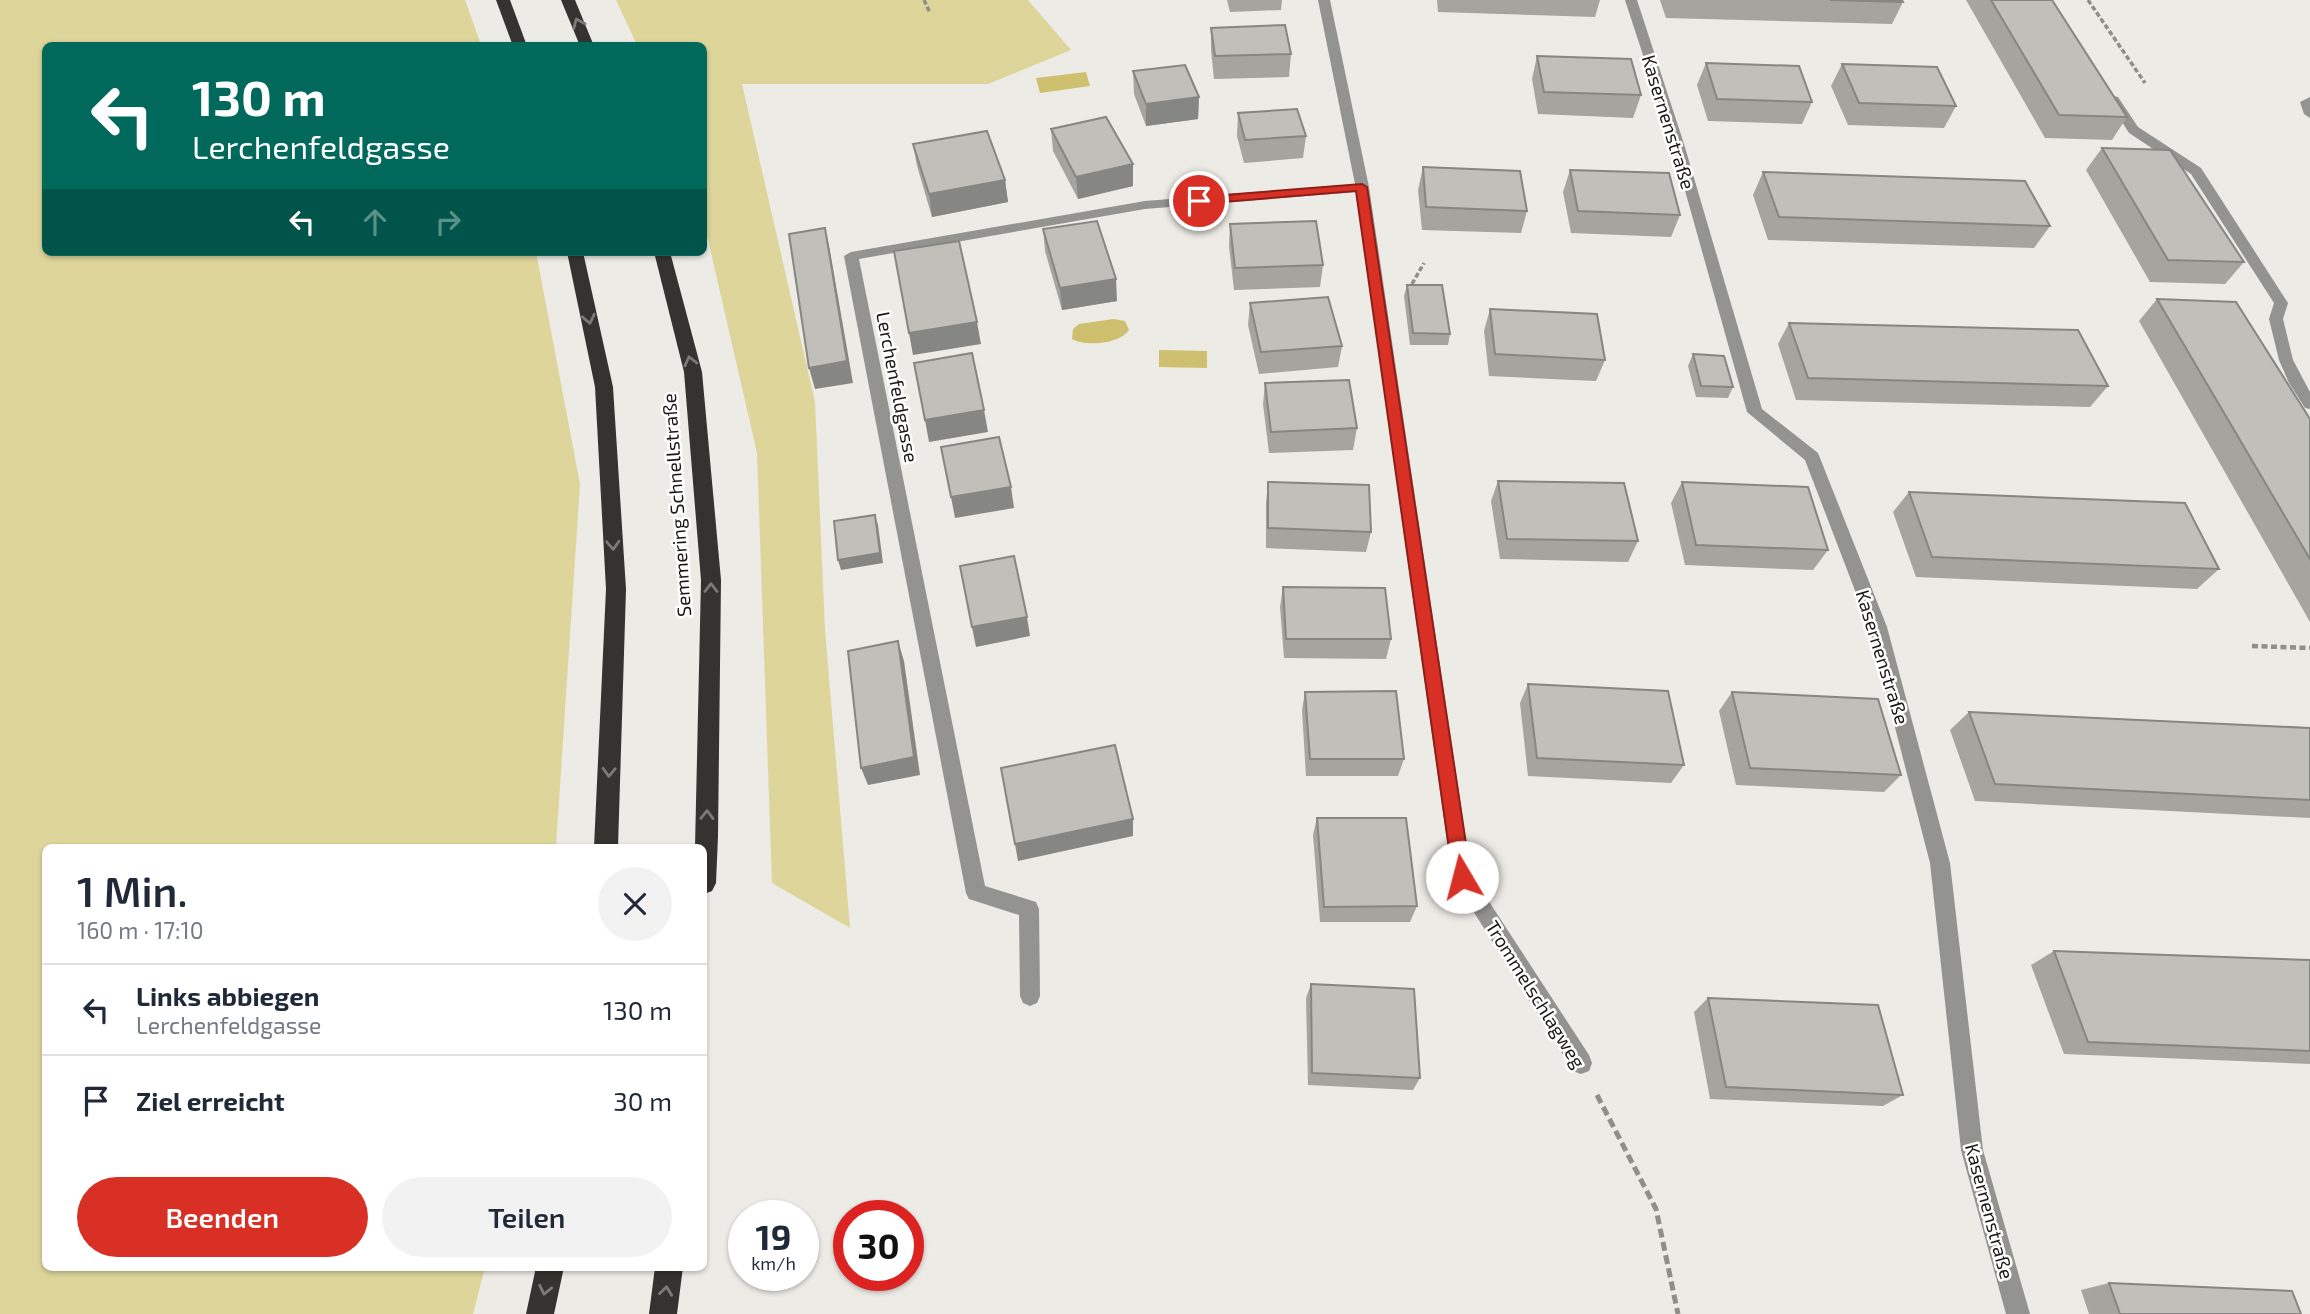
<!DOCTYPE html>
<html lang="de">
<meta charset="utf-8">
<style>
body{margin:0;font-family:"Exo 2",sans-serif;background:#f2f2f3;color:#1f2937;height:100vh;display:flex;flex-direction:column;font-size:26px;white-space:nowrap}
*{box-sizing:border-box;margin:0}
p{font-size:23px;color:#747a83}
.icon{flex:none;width:38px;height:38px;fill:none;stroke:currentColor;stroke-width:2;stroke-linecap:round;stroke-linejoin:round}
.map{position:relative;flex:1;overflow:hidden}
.details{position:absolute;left:42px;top:844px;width:665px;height:427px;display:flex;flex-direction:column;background:#fff;border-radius:10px;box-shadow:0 2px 5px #0004}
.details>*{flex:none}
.banner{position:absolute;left:42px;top:42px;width:665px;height:214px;border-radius:10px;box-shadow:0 2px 5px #0004;background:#00695c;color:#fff;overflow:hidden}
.speed{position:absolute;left:728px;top:1200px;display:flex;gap:14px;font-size:35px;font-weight:700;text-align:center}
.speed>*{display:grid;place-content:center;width:91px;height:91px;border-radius:50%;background:#fff;box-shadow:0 2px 5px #0004;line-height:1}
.speed small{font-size:18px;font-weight:400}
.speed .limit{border:10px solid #d22;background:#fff;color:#111}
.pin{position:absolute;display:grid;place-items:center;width:60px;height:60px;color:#fff;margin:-30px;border:4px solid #fff;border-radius:50%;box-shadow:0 2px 7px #0007}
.me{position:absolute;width:77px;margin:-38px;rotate:352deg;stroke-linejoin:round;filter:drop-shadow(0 0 5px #0008)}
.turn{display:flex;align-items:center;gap:24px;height:147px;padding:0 35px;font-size:32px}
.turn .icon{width:91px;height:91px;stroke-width:2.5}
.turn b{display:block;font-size:49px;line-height:60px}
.lanes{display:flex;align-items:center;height:66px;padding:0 35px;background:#0003;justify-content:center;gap:35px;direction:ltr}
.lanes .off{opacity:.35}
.round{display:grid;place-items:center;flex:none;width:74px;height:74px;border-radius:37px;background:#f2f2f3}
.headline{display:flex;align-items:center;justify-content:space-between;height:119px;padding:0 35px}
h1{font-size:42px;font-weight:600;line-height:52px}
.cta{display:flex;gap:14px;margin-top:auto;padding:14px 35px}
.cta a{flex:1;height:80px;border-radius:42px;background:#d93025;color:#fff;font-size:28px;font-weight:600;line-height:80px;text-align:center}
.cta a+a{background:#f2f2f3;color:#1f2937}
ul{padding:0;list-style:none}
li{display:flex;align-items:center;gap:21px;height:91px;padding:0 35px;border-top:2px solid #e0e1e3}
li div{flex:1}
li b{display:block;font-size:26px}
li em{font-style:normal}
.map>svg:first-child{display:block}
.green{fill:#ded59b}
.water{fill:#cec06f}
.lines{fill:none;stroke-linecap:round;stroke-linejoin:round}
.path-far2{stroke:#8f8e8a;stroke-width:3.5;stroke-dasharray:5 2.5;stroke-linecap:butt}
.path-far1{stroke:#8f8e8a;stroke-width:4.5;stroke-dasharray:6 3.5;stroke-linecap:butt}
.path{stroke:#8f8e8a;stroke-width:5;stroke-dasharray:9 4.5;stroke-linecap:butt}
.service{fill:#939390;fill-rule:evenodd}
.minor{fill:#939390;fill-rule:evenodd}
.motorway{fill:#34332f;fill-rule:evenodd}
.wall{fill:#a5a49f}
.shaded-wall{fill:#868682}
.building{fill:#c0bfb9;stroke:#868682;stroke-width:2}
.oneway{stroke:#7b7a78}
.route{fill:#d93025;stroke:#8d1f18;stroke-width:2}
.labels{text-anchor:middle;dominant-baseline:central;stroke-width:5;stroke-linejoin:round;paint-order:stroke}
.street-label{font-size:19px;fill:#1a1917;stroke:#fff}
</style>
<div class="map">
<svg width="2310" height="1314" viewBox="0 0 2310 1314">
<rect width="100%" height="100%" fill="#ecebe5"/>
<!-- green -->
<path class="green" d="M0,0H465L481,45L46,46V252H536L580,484L556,847H46V1267H485L473,1314H0Z
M616,0H1028L1071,50L988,84H742L815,402L825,630L850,928L772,883L757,453L704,222V46L637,45Z"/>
<!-- water -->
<path class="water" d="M1086,72L1090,86L1040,93L1036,78Z
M1114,319L1125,321L1129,330C1120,344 1086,347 1072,339L1073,329L1079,324Z
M1159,350L1207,351V368L1159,367Z"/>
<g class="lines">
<!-- path-far2 -->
<path class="path-far2" d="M924,0L930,13
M2088,0L2145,83
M1412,284L1424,263"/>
<!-- path-far1 -->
<path class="path-far1" d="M2252,646L2310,648"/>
<!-- path -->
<path class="path" d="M1597,1095L1656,1209L1678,1314"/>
<!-- service -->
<path class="service" d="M2310,97V118L2304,114L2300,102Z
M1878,620L1884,622L1887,627L1950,863L1983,1150L2030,1314H2006L1961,1150L1930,863L1869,627L1872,622Z"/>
<!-- minor -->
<path class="minor" d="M1318,0H1330L1369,187L1471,874L1589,1055L1592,1063L1589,1071L1581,1074L1573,1071L1452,877L1356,192L1145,209L859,259L985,886L1036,902L1039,909L1040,996L1037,1003L1030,1006L1023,1003L1020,996L1019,915L969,899L966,893L844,256L851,252L1145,201L1355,184Z
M1625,0H1637L1684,144L1762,409L1818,453L1887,627L1884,632H1872L1869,627L1805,460L1747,412L1672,144Z
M2114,96L2118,97L2138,127L2201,168L2286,300L2288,303L2283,319L2293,360L2310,392V409L2305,408L2289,383L2279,360L2269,319L2274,303L2191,174L2129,133L2108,100Z"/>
<!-- motorway -->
<path class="motorway" d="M496,0H510L527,46H513Z
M561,0H575L594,46H580Z
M567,252H583L613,387L626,589L618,847H594L606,589L595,387Z
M654,252H670L702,372L721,580L718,836L716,883L712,891L704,894V847H695L701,580L684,372Z
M536,1267H564L554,1314H526Z
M655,1267H683L677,1314H649Z"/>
</g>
<!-- wall -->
<path class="wall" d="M1227,0H1282L1281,10L1230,12Z
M1437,0H1600L1595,17L1438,12Z
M1660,0H1902L1903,2L1892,24L1666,18Z
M1966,0H2052L2127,117L2112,140L2045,138Z
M1211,28L1291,54L1289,77L1214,79L1211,50Z
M1537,56L1641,95L1633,118L1538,114L1532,79Z
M1706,63L1812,102L1802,124L1708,121L1697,85Z
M1842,64L1956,106L1944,128L1848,125L1831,86Z
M1133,71L1199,97L1198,119L1146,126L1134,94Z
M1238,113L1306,136L1303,158L1244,163L1237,136Z
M1051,129L1133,186L1078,199L1053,151Z
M913,144L1005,180L1008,202L932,217L917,166Z
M2102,148L2244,262L2225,284L2150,282L2086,170Z
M1423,167L1527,211L1521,233L1422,230L1418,190Z
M1570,170L1680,215L1671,237L1571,233L1563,192Z
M1763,172L2050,226L2034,248L1768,240L1753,195Z
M1230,224L1323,265L1320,287L1234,290L1229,246Z
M1043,229L1117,301L1062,310L1045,251Z
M1407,285L1450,334L1448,345H1410L1404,296Z
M2157,299L2310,419V622L2139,321Z
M1250,303L1342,346L1338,367L1259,374L1248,325Z
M1490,309L1605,360L1596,381L1489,376L1484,331Z
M1789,323L2108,386L2090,407L1796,400L1778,344Z
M1693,354L1733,387L1728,398L1696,397L1688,366Z
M1265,383L1357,428L1353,450L1269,453L1263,404Z
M1498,481L1638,541L1628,562L1500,559L1491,501Z
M1268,482L1371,532L1366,552L1266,548V503Z
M1682,482L1828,550L1813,570L1685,565L1671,503Z
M1909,492L2219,569L2197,589L1916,577L1893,512Z
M1283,587L1391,639L1386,659L1284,658L1280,607Z
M1528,684L1684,765L1671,783L1528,776L1520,703Z
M1305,692L1404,759L1398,776H1306L1302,710Z
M1732,692L1901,775L1884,792L1736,785L1719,711Z
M1969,712L2310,728V818L1975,801L1950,730Z
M1317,818L1417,906L1410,922H1320L1313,835Z
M2054,951L2310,960V1064L2064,1054L2031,965Z
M1311,984L1420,1078L1413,1090L1308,1085L1306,998Z
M1708,998L1903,1095L1883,1106L1710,1099L1694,1012Z
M2109,1283L2301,1314H2089L2081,1290Z"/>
<!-- shaded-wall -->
<path class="shaded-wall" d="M1199,97L1198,119L1146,126V104Z
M1133,164V186L1078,199L1076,177Z
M1005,180L1008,202L932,217L929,194Z
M825,228L830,251L853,383L815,389L809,368Z
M1116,279L1117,301L1062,310L1060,288Z
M977,322L981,344L913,355L909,333Z
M984,410L988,432L929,442L925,420Z
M1011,487L1014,508L955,518L951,497Z
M875,515L878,525L883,563L841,570L838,560Z
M1027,617L1030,636L976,647L972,627Z
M898,641L904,661L920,775L868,785L861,768Z
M1133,819V836L1018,861L1015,844Z"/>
<!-- building -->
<path class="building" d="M1830,0H1902L1903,2Z
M1991,0H2052L2127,117L2059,115Z
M1285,25L1291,54L1215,56L1211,28Z
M1537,56L1631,59L1641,95L1544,92Z
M1706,63L1799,66L1812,102L1717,99Z
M1842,64L1937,67L1956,106L1859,103Z
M1185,65L1199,97L1146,104L1133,71Z
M1297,109L1306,136L1245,140L1238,113Z
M1106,117L1133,164L1076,177L1051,129Z
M987,131L1005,180L929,194L913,144Z
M2102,148L2170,150L2244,262L2168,260Z
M1423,167L1520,171L1527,211L1426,207Z
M1570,170L1669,173L1680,215L1578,211Z
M1763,172L2025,181L2050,226L1779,217Z
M1097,221L1116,279L1060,288L1043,229Z
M1316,221L1323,265L1235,268L1230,224Z
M825,228L847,361L809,368L789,234Z
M959,241L977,322L909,333L894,251Z
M1407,285H1442L1450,334L1413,333Z
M1328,297L1342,346L1261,352L1250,303Z
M2157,299L2236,302L2310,419V559Z
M1490,309L1597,314L1605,360L1495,354Z
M1789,323L2078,330L2108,386L1808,378Z
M972,353L984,410L925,420L914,363Z
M1693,354L1724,356L1733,387L1701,386Z
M1349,380L1357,428L1271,432L1265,383Z
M999,437L1011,487L951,497L941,447Z
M1498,481L1624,483L1638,541L1507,539Z
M1268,482L1369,485L1371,532L1268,528Z
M1682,482L1808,487L1828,550L1696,545Z
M1909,492L2185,503L2219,569L1932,557Z
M875,515L880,553L838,560L834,521Z
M1014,556L1027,617L972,627L960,566Z
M1283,587L1385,588L1391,639H1286Z
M898,641L914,757L861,768L848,651Z
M1528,684L1668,691L1684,765L1537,758Z
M1396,691L1404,759H1310L1305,692Z
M1732,692L1878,699L1901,775L1750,768Z
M1969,712L2310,728V800L1995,784Z
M1115,745L1133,819L1015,844L1001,768Z
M1317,818H1406L1417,906L1324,907Z
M2054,951L2310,960V1051L2088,1042Z
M1311,984L1414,989L1420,1078L1312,1073Z
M1708,998L1878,1005L1903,1095L1726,1087Z
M2109,1283L2292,1291L2301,1314H2120Z"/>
<!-- one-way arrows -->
<defs><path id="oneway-chevron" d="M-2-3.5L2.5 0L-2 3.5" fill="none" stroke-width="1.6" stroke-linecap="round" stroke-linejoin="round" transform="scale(1.75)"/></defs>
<g class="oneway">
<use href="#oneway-chevron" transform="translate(578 23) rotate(-113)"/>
<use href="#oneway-chevron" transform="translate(589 319) rotate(78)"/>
<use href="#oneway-chevron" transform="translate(690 361) rotate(-104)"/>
<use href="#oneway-chevron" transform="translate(613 545) rotate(87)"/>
<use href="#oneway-chevron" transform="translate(711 588) rotate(-90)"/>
<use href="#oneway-chevron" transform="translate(609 772) rotate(92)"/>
<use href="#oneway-chevron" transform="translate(707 815) rotate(-89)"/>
<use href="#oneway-chevron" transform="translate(545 1290) rotate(102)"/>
<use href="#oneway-chevron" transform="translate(666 1291) rotate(-83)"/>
</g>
<!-- route -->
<path class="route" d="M1362,184L1367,187L1471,877L1468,883L1462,886L1456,883L1453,877L1356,191L1199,204L1193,201L1199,197Z"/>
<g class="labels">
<!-- street labels -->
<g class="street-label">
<text transform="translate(1669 122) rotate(73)">Kasernenstraße</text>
<text transform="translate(898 387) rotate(79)">Lerchenfeldgasse</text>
<text transform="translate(676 505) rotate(-94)">Semmering Schnellstraße</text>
<text transform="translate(1883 657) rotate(73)">Kasernenstraße</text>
<text transform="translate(1536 994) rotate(58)">Trommelschlagweg</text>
<text transform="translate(1990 1211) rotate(75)">Kasernenstraße</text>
</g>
</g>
</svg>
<div class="speed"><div>19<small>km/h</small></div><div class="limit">30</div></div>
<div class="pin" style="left:1199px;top:201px;background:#d93025"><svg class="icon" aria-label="arrive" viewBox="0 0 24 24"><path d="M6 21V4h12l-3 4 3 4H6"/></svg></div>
<svg class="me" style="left:1462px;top:877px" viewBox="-20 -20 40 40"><circle r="19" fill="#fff"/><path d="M0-13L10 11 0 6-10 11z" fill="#d93025"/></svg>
<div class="banner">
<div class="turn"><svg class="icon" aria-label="left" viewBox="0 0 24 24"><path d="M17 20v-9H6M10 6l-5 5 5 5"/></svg><div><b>130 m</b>Lerchenfeldgasse</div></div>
<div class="lanes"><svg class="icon" aria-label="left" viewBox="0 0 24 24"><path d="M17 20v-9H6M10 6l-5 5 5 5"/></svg><svg class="icon off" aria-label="ahead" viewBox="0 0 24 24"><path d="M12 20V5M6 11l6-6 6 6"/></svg><svg class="icon off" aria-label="right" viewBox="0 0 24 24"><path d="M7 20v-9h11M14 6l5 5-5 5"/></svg></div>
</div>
<section class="details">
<div class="headline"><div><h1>1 Min.</h1><p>160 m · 17:10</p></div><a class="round"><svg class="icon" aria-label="close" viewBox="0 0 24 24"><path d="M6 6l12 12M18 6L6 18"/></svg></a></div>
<ul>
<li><svg class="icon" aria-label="left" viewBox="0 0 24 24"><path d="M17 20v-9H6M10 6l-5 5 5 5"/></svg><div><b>Links abbiegen</b><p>Lerchenfeldgasse</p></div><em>130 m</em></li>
<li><svg class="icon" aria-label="arrive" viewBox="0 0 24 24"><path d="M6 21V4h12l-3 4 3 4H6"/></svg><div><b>Ziel erreicht</b></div><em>30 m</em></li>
</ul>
<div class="cta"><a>Beenden</a><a>Teilen</a></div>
</section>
</div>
